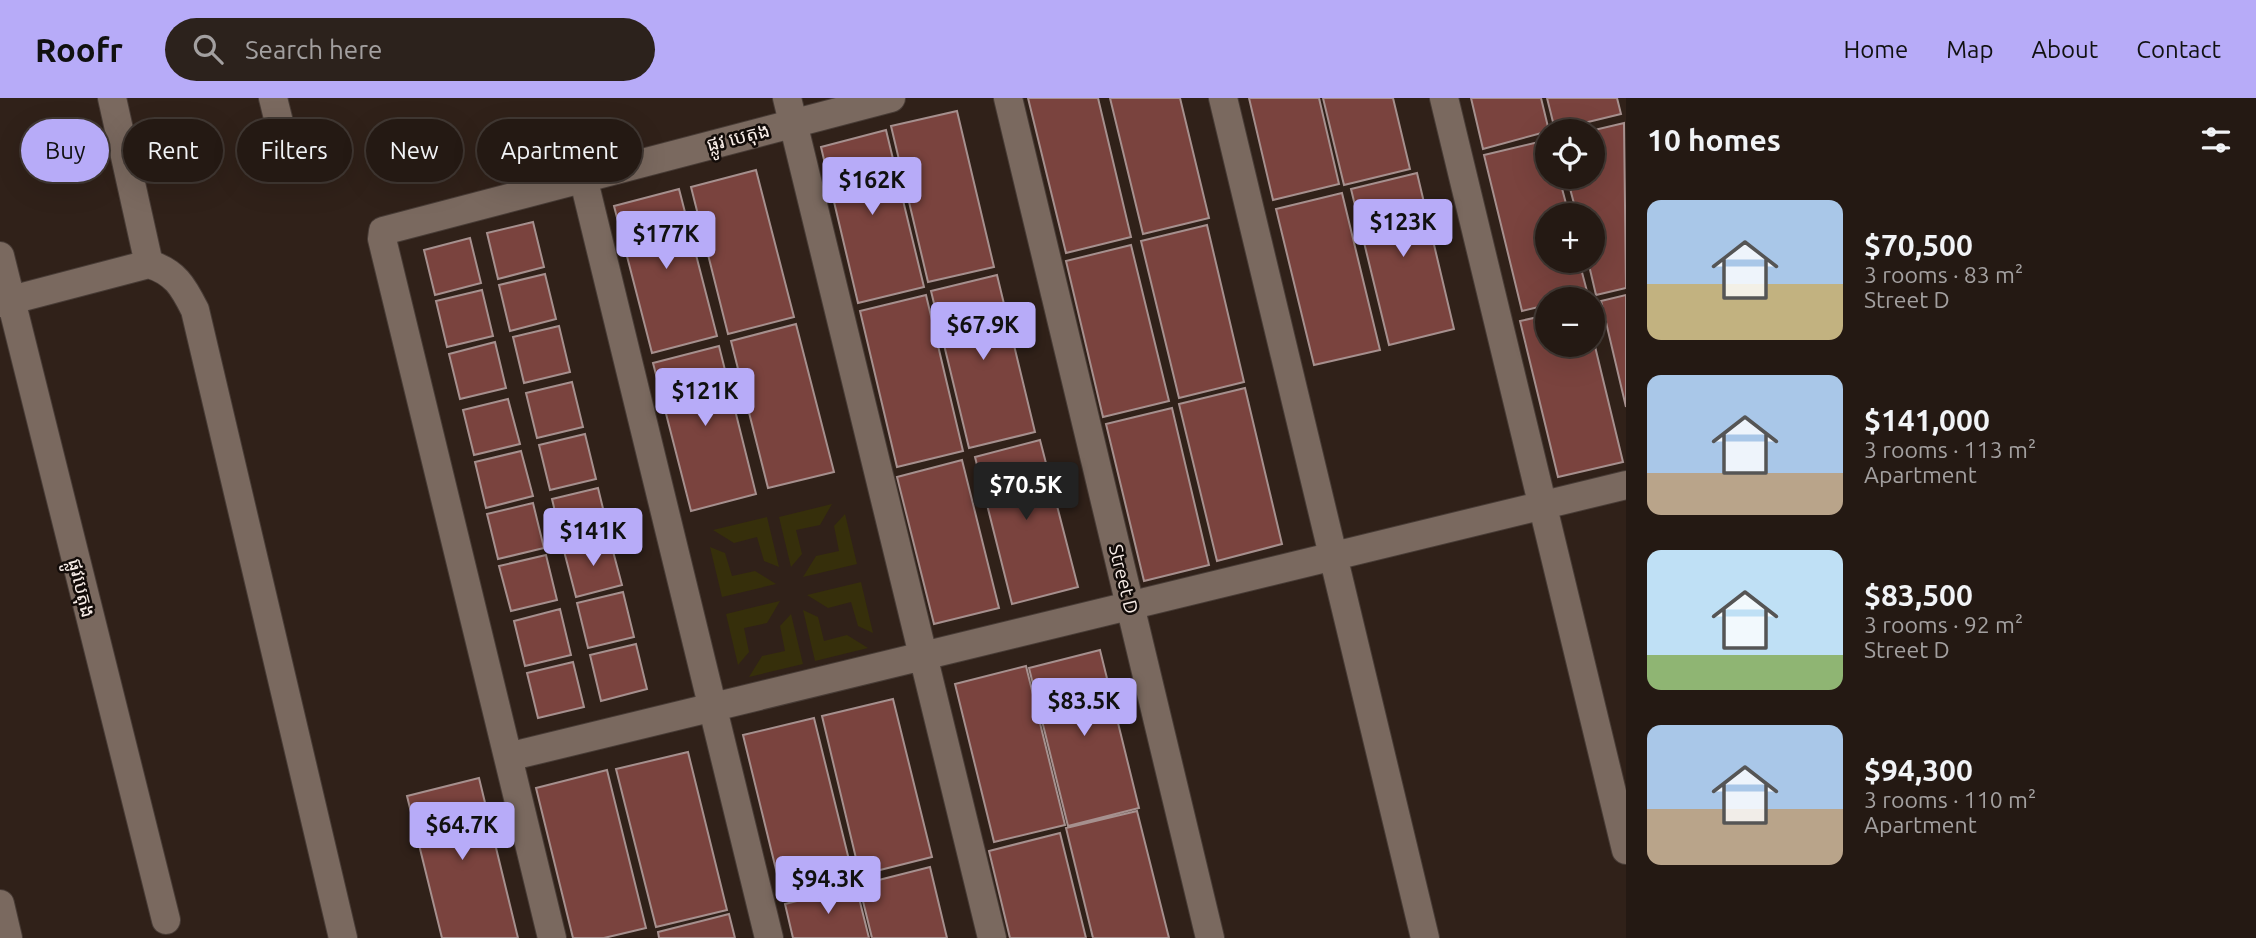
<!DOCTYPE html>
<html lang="en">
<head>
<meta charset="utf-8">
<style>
	body { margin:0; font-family:Ubuntu,"Noto Sans Khmer",sans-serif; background:#2c221c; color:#f1f3f6; height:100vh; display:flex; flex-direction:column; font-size:26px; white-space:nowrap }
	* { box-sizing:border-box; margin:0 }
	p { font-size:23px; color:#a3a0a0 }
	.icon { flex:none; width:38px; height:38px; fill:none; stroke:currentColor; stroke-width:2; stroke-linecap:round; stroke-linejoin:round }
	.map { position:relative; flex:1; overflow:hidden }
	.side { display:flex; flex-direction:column; background:#241913; width:630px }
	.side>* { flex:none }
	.guide { position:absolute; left:21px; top:21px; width:665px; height:63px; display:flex; gap:14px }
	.tools { position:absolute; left:1535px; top:21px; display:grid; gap:14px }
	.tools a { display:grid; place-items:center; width:70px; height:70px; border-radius:50%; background:#241913; box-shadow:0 7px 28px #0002,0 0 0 2px #413833; font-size:35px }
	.price { position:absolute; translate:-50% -60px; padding:0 16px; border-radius:7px; background:#b7abf8; color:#111; font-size:23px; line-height:46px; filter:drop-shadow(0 2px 4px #0008) }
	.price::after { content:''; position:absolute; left:50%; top:42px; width:21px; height:16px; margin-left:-10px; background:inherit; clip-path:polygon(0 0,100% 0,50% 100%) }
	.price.current { background:#222; color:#fff }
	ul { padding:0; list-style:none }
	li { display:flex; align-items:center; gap:21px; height:175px; padding:0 21px }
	li span { display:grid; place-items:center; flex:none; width:196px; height:140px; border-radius:14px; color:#555 }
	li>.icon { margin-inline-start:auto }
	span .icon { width:84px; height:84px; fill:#fffc; stroke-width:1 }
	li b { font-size:30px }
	h2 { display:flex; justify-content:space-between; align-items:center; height:84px; padding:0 21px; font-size:30px }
	.chip { padding:0 24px; border-radius:32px; background:#241913; box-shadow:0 7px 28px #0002,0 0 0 2px #413833; font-size:24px; line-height:63px }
	.chip.current { background:#b7abf8; color:#111 }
	header { display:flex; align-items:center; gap:42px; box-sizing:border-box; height:98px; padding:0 35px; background:#b7abf8; color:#111 }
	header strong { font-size:33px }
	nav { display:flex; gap:38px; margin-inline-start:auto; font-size:24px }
	.search { width:490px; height:63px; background:#2c221c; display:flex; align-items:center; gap:18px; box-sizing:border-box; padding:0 24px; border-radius:38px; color:#a3a0a0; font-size:26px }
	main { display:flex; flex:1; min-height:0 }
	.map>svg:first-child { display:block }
	.green { fill:#362f0b }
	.building { fill:#7a433e; stroke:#a6908e; stroke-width:2 }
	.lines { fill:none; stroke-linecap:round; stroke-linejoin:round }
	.street-casing { stroke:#483c36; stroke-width:30 }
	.street { stroke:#7a695f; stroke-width:28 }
	.labels { text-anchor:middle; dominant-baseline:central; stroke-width:5; stroke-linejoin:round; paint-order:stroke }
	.street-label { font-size:19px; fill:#f8ede8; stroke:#130c09 }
</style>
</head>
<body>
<header>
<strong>Roofr</strong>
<div class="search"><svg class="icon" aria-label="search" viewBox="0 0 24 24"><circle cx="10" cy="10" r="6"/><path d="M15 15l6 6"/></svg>Search here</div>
<nav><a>Home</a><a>Map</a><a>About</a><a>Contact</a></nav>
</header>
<main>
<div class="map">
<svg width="1626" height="840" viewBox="0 0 1626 840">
	<rect width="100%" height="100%" fill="#302119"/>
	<path class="green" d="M832,406l-12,21 -24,5 6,24 -11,13 -12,-50z
		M845,416l12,50 -54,13 13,-21 23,-5 -5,-25z
		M767,419l12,50 -15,-6 -7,-24 -23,6 -21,-13z
		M710,449l15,6 7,23 23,-5 21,13 -54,13z
		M861,484l12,51 -15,-7 -7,-24 -23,6 -21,-13z
		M780,503l-13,22 -23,5 5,24 -11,13 -12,-51z
		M803,512l15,7 6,24 23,-6 21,13 -53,13z
		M791,516l12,50 -54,13 13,-21 23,-5 -5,-25z"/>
	<path class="building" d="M1028,0h70l33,139 -65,16z
		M1110,0h70l29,120 -66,16z
		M1249,0h70l20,86 -66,16z
		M1323,0h70l17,71 -66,16z
		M1471,0h70l8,33 -66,18z
		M1547,0h70l4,16 -66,16z
		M957,13l37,156 -66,15 -37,-156z
		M1624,25l2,165 -30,7 -8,-34h4v-46h-15l-10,-38h25l-2,-46z
		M886,32l38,157 -66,16 -37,-156z
		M1547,42v37h12l10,38h-22v46h32l9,34 -41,4v6l-25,6 -38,-156z
		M756,72l38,147 -66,17 -37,-147z
		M1417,75l37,156 -65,16 -38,-156z
		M679,91l38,147 -65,17 -38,-147z
		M1342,95l38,157 -66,15 -38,-156z
		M533,124l11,45 -46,12 -11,-46z
		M1207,127l37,157 -65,16 -38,-157z
		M470,140l11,45 -46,12 -11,-45z
		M1131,147l38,156 -66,16 -37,-156z
		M545,176l11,45 -46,12 -11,-46z
		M997,177l38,157 -66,16 -38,-157z
		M482,192l11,46 -46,11 -11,-46z
		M926,197l37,156 -66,16 -37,-156z
		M1626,197v112l-25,-106z
		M1547,217v30h45v-11l31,128 -65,15 -38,-156z
		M796,226l38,148 -66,16 -37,-147z
		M559,228l11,46 -46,11 -11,-46z
		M495,244l11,46 -46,11 -11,-45z
		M719,248l37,148 -65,17 -38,-148z
		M572,284l11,45 -46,11 -11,-45z
		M1245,290l37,156 -65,17 -38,-157z
		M508,301l12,45 -46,11 -11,-45z
		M1172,310l37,157 -65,16 -38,-157z
		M585,336l11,45 -46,11 -11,-45z
		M1040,342l38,147 -66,17 -37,-147z
		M521,353l12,45 -47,12 -11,-46z
		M962,362l37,148 -65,16 -37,-147z
		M598,390l11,45 -46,12 -11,-46z
		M533,405l11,45 -46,11 -11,-45z
		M610,442l12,45 -46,12 -12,-46z
		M546,457l11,45 -46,11 -12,-45z
		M623,494l11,45 -46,11 -11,-45z
		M560,511l11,46 -46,11 -11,-45z
		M636,546l11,45 -46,12 -11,-46z
		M1100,552l39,158 -71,18 -39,-158z
		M573,564l11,45 -46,11 -11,-45z
		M1026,568l39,159 -71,17 -39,-158z
		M893,601l39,158 -72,18 -38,-159z
		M814,620l39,158 -71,18 -39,-159z
		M688,654l39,158 -71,17 -40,-158z
		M607,672l39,158 -42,10h-31l-37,-150z
		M479,680l39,160h-76l-35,-142z
		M1137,713l32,127h-76l-27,-110z
		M1060,735l26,105h-76l-21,-87z
		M930,769l17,71h-75l-13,-53z
		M856,788l13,52h-76l-8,-34z
		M729,816l6,24h-76l-1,-6z"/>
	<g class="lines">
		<defs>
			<path id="street" d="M112,0l37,166c26,8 34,22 46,46l148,628
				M273,0l16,65
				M787,0l205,840
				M1008,0l202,840
				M1223,0l202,840
				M1444,0l182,752
				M583,79l186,761
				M0,158l166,664
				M0,205l149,-39
				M508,659l1118,-272
				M0,806l8,34
				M552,840l-170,-699 1,-8 508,-133"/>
		</defs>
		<use href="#street" class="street-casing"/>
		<use href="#street" class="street"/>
	</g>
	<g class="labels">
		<g class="street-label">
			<text transform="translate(738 39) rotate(-14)">ផ្លូវ បេតុង</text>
			<text transform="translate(1124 481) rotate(76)">Street D</text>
			<text transform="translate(82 490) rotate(76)">ផ្លូវបេតុង</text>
		</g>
	</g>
</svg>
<div class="tools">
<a><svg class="icon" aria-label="locate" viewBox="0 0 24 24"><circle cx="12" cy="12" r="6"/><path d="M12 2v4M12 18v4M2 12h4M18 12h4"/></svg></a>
<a>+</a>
<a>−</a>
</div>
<b class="price" style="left:872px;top:119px">$162K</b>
<b class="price" style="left:1403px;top:161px">$123K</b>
<b class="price" style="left:666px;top:173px">$177K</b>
<b class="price" style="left:983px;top:264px">$67.9K</b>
<b class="price" style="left:705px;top:330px">$121K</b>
<b class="price current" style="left:1026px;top:424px">$70.5K</b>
<b class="price" style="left:593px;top:470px">$141K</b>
<b class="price" style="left:1084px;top:640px">$83.5K</b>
<b class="price" style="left:462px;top:764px">$64.7K</b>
<b class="price" style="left:828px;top:818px">$94.3K</b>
<div class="guide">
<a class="chip current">Buy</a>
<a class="chip">Rent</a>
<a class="chip">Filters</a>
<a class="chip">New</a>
<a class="chip">Apartment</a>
</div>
</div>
<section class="side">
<h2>10 homes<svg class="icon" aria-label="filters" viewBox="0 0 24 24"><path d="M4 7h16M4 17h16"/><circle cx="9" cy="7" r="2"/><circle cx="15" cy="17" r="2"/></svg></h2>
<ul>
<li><span style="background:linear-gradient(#a9c7e8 60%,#c2b280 0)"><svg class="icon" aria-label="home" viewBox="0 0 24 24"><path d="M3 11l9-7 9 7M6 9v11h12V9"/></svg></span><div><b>$70,500</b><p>3 rooms · 83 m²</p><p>Street D</p></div></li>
<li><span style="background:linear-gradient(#a9c7e8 70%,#b9a48a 0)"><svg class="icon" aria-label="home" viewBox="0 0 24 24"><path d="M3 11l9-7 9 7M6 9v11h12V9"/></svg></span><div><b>$141,000</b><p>3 rooms · 113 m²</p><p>Apartment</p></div></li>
<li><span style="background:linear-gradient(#bfe0f5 75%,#8fb573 0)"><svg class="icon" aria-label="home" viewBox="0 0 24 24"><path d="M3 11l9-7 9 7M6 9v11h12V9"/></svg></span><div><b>$83,500</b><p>3 rooms · 92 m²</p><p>Street D</p></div></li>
<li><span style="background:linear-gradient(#a9c7e8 60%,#b9a48a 0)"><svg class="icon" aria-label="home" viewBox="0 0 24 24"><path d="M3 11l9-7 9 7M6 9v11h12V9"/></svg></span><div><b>$94,300</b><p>3 rooms · 110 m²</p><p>Apartment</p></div></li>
</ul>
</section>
</main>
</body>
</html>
